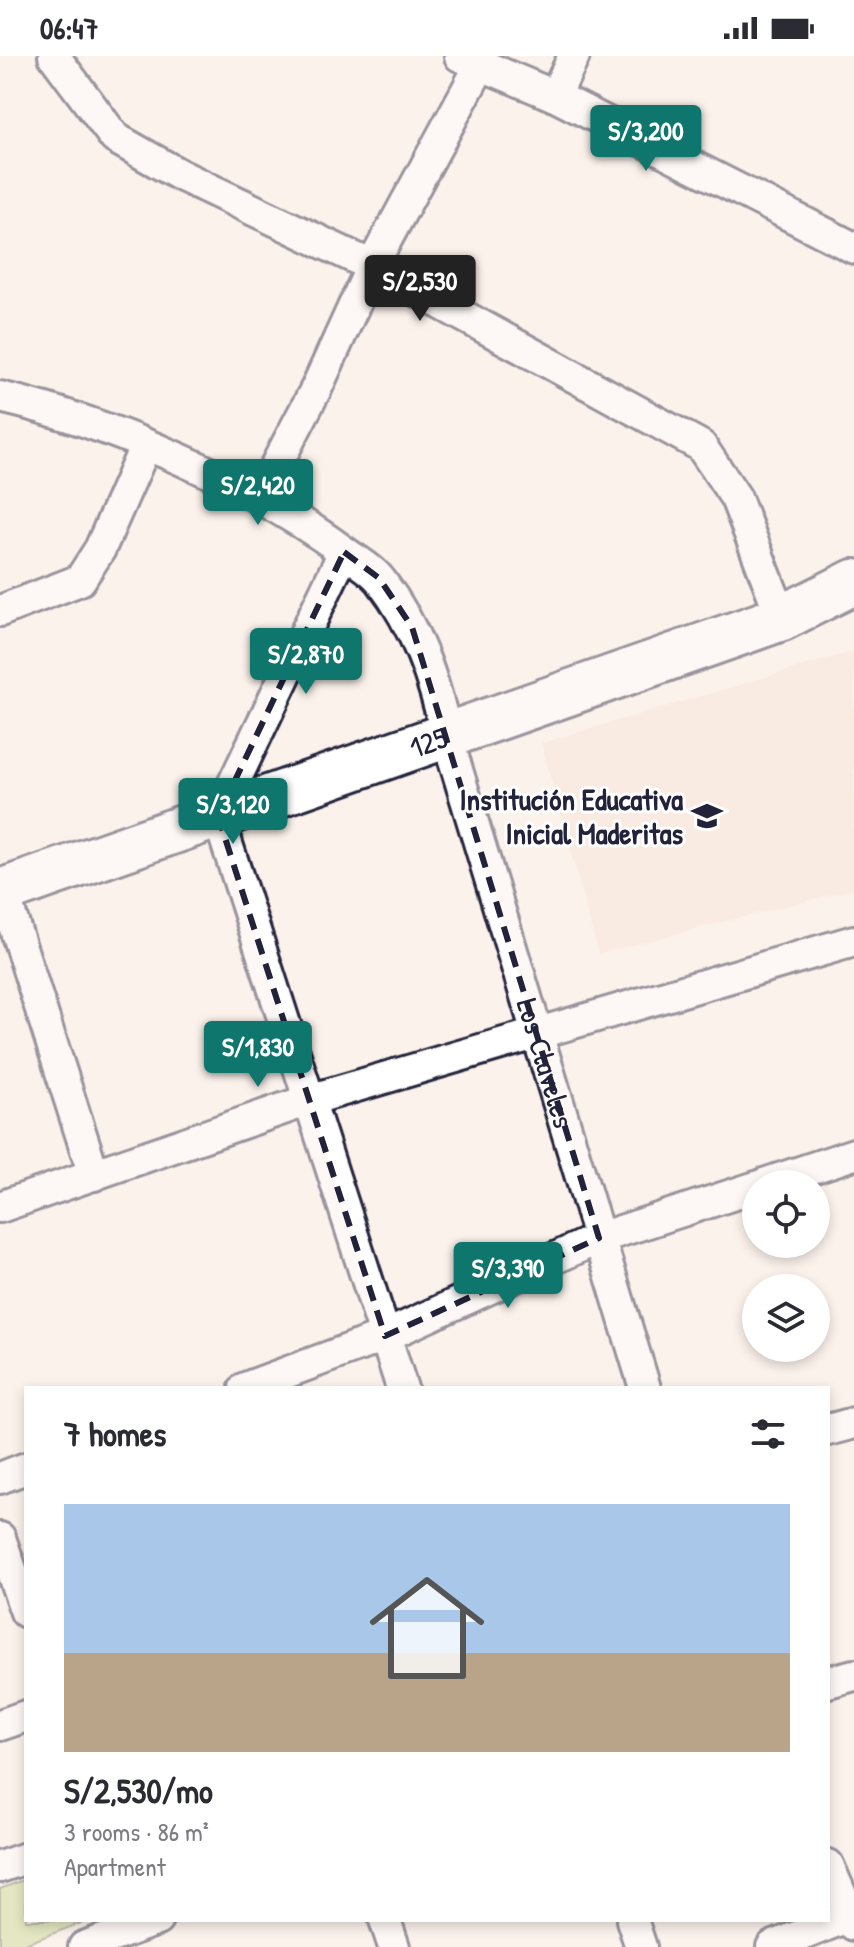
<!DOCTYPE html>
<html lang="en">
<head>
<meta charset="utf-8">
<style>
	body { margin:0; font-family:"Patrick Hand",sans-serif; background:#f2f2f3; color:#2b2b33; height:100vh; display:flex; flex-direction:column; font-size:30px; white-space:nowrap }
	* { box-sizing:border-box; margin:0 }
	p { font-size:26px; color:#7c7c81 }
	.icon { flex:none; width:44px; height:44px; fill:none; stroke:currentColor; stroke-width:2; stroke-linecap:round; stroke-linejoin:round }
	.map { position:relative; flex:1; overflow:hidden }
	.side { position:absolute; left:24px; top:1330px; width:806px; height:536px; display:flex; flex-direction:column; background:#fff; border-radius:0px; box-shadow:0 4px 12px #0003 }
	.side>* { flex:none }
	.buttons { position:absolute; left:742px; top:1114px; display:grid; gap:16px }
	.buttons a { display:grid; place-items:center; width:88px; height:88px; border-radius:50%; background:#fff; box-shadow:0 4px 12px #0003; font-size:40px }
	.price { position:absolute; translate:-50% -68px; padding:0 18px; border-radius:8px; background:#0f766e; color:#fff; font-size:26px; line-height:52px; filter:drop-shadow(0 2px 4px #0008) }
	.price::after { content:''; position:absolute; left:50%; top:48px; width:24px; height:18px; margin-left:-12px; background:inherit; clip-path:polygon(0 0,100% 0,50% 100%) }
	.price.current { background:#222; color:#fff }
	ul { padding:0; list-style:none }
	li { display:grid; align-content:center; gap:16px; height:424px; padding:0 40px }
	li span { display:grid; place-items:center; height:248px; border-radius:0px; color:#555 }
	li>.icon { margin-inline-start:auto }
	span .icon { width:144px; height:144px; fill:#fffc; stroke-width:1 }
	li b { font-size:34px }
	h2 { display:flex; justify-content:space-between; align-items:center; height:96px; padding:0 40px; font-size:34px }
	.status { display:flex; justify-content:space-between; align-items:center; height:56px; padding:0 40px; background:#fff; direction:ltr }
	.status svg { height:22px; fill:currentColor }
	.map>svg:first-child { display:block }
	.built { fill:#f8e3d5 }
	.green { fill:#c7d98d; stroke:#747e64; stroke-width:2 }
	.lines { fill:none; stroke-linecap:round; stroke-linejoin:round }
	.street-casing { stroke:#22223b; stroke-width:36 }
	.secondary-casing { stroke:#22223b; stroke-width:50 }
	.street { stroke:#fff; stroke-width:30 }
	.secondary { stroke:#fff; stroke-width:44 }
	.marked { fill:none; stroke:#22223b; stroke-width:6; stroke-dasharray:16 10; stroke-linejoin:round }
	.labels { text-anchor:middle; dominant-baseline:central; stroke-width:6; stroke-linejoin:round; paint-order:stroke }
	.street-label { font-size:30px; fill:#22223b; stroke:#fff }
	.poi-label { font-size:30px; font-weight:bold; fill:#22223b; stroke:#fff; text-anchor:end }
</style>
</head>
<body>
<div class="status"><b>06:47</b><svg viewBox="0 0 49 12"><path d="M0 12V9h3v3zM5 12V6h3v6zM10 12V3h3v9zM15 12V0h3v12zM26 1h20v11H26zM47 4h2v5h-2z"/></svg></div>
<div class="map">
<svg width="854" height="1891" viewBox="0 0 854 1891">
	<rect width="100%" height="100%" fill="#fcf2ec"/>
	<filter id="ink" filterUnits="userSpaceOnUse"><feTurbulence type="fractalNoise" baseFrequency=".0125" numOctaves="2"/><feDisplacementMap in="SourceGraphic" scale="16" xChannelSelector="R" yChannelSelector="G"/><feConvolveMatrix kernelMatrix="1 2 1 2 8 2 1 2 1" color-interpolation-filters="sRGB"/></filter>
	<g filter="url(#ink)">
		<path class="built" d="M854,595v238l-256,65 -57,-211z"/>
		<path class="green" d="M26,1823v41h63l-72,27h-17v-58z"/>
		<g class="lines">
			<defs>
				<g id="street">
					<path d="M54,0l61,82 65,37 192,91 329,180 35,52 46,120"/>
					<path d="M460,0l95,40 299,152"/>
					<path d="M555,40l19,-40"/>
					<path id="s1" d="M0,341c109,25 254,88 343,154 12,9 29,18 38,30 36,47 53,99 66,156l198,651"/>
					<path d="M260,440l57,-109 55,-121 108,-200"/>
					<path d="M344,496l-126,264 184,572"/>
					<path d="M0,555l80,-31 20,-31 45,-102"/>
					<path d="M3,835l91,284"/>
					<path d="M764,1128l90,-30"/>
					<path d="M0,1151l309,-107 545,-159"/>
					<path d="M245,1332l140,-52 214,-98 157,-51"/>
					<path d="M828,1374l26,-7"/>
					<path d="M0,1422l26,-10"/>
					<path d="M0,1482l26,74"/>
					<path d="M828,1626l26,-7"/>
					<path d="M0,1669l26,-9"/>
					<path d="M828,1809l26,60"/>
					<path d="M0,1811l26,-9"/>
					<path d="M385,1864l9,27"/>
					<path d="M632,1864l9,27"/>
					<path d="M84,1891l73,-27"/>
					<path d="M772,1891l82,-33"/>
				</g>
				<g id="secondary">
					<path id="s2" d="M0,836l782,-274 72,-36"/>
				</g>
			</defs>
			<use href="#street" class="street-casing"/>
			<use href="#secondary" class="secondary-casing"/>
			<use href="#street" class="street"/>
			<use href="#secondary" class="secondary"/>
		</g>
	</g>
	<path d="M0 0H854V1891H0ZM344,496l35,26 33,49 187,611 -214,98 -167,-520z" fill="#fcf2ec" fill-opacity=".55" fill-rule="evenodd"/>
	<path class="marked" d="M344,496l35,26 33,49 187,611 -214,98 -167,-520z"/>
	<defs>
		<symbol id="school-bare" viewBox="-9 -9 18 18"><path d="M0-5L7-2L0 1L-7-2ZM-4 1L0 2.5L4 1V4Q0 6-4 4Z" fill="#22223b" stroke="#fff" stroke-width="2.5" paint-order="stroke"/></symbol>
	</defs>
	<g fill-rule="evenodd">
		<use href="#school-bare" x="685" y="738" width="44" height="44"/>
	</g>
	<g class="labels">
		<g class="street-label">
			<text stroke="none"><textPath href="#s2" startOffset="454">125</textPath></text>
			<text stroke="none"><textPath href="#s1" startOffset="938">Los Claveles</textPath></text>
		</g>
		<g class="poi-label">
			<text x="683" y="743">Institución Educativa<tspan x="683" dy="34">Inicial Maderitas</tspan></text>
		</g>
	</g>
</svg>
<div class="buttons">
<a><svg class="icon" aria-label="locate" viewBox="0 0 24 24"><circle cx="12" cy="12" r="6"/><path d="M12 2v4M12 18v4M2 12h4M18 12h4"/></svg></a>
<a><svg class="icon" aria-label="layers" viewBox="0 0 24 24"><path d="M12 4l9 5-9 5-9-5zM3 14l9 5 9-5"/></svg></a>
</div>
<b class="price" style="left:646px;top:117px">S/3,200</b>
<b class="price current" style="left:420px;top:267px">S/2,530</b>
<b class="price" style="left:258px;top:471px">S/2,420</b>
<b class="price" style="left:306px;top:640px">S/2,870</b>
<b class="price" style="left:233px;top:790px">S/3,120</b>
<b class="price" style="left:258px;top:1033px">S/1,830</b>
<b class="price" style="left:508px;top:1254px">S/3,390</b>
<section class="side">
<h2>7 homes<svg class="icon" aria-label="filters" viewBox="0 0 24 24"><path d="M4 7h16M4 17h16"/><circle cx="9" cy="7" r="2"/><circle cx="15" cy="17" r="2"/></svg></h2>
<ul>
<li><span style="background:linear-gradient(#a9c7e8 60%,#b9a48a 0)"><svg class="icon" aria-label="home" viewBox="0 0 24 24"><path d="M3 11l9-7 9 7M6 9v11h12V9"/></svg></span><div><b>S/2,530/mo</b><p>3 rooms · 86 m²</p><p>Apartment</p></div></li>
</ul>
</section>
</div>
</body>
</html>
